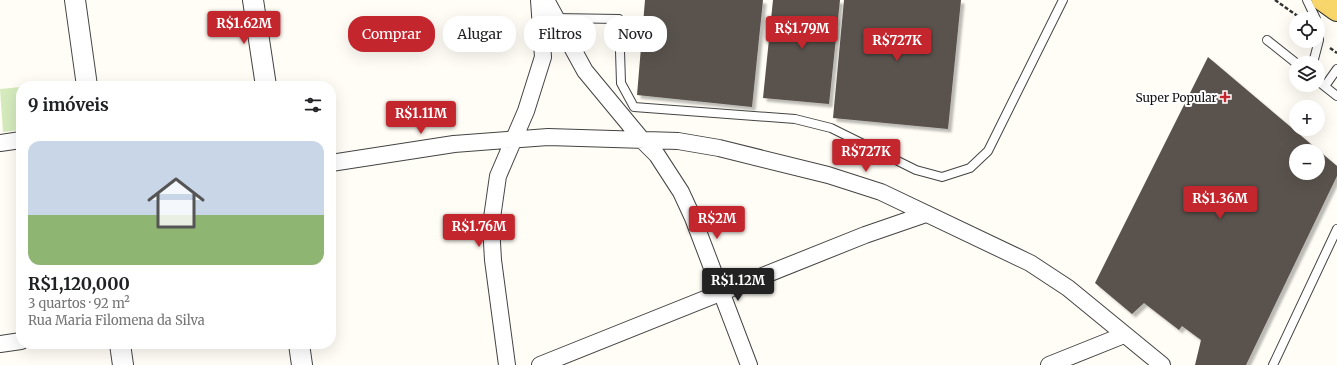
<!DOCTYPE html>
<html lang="pt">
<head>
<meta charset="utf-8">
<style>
	body { margin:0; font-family:Merriweather,serif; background:#f6f6f6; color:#202124; height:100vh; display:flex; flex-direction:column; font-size:15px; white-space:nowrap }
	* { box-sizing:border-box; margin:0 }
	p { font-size:13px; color:#757577 }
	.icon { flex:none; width:22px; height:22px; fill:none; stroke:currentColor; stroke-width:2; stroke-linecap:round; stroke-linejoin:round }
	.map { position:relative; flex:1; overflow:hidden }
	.details { position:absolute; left:16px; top:81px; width:320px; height:268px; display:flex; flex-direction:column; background:#fff; border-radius:16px; box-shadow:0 4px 16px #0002 }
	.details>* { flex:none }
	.guide { position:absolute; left:348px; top:16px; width:380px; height:36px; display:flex; gap:8px }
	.fabs { position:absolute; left:1289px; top:12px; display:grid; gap:8px }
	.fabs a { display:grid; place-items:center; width:36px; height:36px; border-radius:50%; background:#fff; box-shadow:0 4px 16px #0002; font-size:20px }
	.price { position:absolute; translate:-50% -34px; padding:0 9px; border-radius:4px; background:#c4262e; color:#fff; font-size:13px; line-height:26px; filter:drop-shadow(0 1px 2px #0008) }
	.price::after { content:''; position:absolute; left:50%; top:24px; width:12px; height:9px; margin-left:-6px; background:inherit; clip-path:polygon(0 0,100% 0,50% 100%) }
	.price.selected { background:#222; color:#fff }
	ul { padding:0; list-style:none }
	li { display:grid; align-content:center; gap:8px; height:212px; padding:0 12px }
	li+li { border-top:1px solid #e0e0e0 }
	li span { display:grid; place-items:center; height:124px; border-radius:12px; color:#555 }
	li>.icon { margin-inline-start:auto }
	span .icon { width:72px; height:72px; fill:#fffc; stroke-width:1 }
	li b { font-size:17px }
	h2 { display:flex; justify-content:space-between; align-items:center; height:48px; padding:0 12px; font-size:17px }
	.pill { padding:0 14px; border-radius:16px; background:#fff; box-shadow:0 4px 16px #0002; font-size:14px; line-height:36px }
	.pill.selected { background:#c4262e; color:#fff }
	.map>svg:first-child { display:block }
	.green { fill:#d5ebbd }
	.building { fill:#5a524d; fill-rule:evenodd; filter:url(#shadow) }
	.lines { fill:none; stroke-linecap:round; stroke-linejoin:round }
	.service-casing { stroke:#444; stroke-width:10 }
	.minor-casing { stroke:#444; stroke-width:18 }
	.tertiary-casing { stroke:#444; stroke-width:22 }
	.primary-casing { stroke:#222; stroke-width:24 }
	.path { stroke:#333; stroke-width:2.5; stroke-dasharray:4 2; stroke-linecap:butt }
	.service { stroke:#fff; stroke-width:8 }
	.minor { stroke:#fff; stroke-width:16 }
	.tertiary { stroke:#fff; stroke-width:20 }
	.primary { stroke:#f9d66b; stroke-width:22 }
	.poi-dot { fill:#c4262e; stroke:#fff; stroke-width:1.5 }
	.labels { text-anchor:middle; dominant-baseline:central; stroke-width:4; stroke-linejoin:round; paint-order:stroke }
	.poi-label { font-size:12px; fill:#111; stroke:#fff; text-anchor:end }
</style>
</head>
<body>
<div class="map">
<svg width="1337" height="365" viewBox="0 0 1337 365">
	<defs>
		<filter id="shadow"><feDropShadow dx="3.5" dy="3.5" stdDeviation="1" flood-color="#0004"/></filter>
	</defs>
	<rect width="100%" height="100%" fill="#fffdf5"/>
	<path class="green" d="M21,87v43l-18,2 -3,-43z"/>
	<path class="building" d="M645,0h118l-11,107 -115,-12z
		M773,0h67l-11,104 -66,-6z
		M844,0h117l-13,129 -115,-11z
		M1208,57l129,109v10l-91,189h-51l6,-25 -19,-14 -3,4 -35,-27 -12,11 -37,-31zM1296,151h22v22h-22z"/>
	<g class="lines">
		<defs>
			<path id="service" d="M1307,0l9,19
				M555,18l64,1 2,64 13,24 161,12 36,9 85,42 26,7 28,-9 18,-17 75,-151
				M1267,40l29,23
				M1313,63l6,-23 -1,-7
				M1318,81l19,15
				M1325,86l12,-17
				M1273,365l64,-136"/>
			<path id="minor" d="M546,0l39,71 58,70 14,14 24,37 12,26 56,147
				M0,143l21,-3
				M331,163l123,-19 94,-7 130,4 41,7 109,27 53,17 149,71 38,25 94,77
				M0,344l21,-3
				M507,365l-14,-105 -2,-35 7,-49 28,-65 17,-54 -4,-57
				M540,365l325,-130 61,-21
				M1049,365l75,-30"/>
			<path id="tertiary" d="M75,0l12,86
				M253,0l13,86
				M120,344l3,21
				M299,344l3,21"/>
			<path id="primary" d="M1323,0l14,10"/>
		</defs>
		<use href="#service" class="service-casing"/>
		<use href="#minor" class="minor-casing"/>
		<use href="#tertiary" class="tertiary-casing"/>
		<use href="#primary" class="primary-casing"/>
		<path class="path" d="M1275,0l24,17
			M1330,48l7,5"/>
		<use href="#service" class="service"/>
		<use href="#minor" class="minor"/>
		<use href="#tertiary" class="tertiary"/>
		<use href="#primary" class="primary"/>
	</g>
	<path class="poi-dot" d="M1223 91h4v4h4v4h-4v4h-4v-4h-4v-4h4z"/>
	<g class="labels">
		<g class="poi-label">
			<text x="1217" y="97">Super Popular</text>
		</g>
	</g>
</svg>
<div class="fabs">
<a><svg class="icon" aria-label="locate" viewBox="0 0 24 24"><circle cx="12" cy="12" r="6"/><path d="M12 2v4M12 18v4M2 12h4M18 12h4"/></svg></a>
<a><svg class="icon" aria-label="layers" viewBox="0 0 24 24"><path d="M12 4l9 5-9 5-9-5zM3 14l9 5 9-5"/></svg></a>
<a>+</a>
<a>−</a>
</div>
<b class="price" style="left:244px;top:45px">R$1.62M</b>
<b class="price" style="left:802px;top:50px">R$1.79M</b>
<b class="price" style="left:897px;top:62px">R$727K</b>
<b class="price" style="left:421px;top:135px">R$1.11M</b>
<b class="price" style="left:866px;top:173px">R$727K</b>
<b class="price" style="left:1220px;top:220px">R$1.36M</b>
<b class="price" style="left:717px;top:240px">R$2M</b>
<b class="price" style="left:479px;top:248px">R$1.76M</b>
<b class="price selected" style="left:738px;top:302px">R$1.12M</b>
<div class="guide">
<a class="pill selected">Comprar</a>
<a class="pill">Alugar</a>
<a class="pill">Filtros</a>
<a class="pill">Novo</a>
</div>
<section class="details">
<h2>9 imóveis<svg class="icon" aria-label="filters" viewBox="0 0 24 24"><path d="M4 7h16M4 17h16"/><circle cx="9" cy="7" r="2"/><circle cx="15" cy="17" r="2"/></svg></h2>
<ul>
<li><span style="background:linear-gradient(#c9d6e8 60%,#8fb573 0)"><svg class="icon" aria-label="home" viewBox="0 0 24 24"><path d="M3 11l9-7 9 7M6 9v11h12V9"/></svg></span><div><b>R$1,120,000</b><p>3 quartos · 92 m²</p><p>Rua Maria Filomena da Silva</p></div></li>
</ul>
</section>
</div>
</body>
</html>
